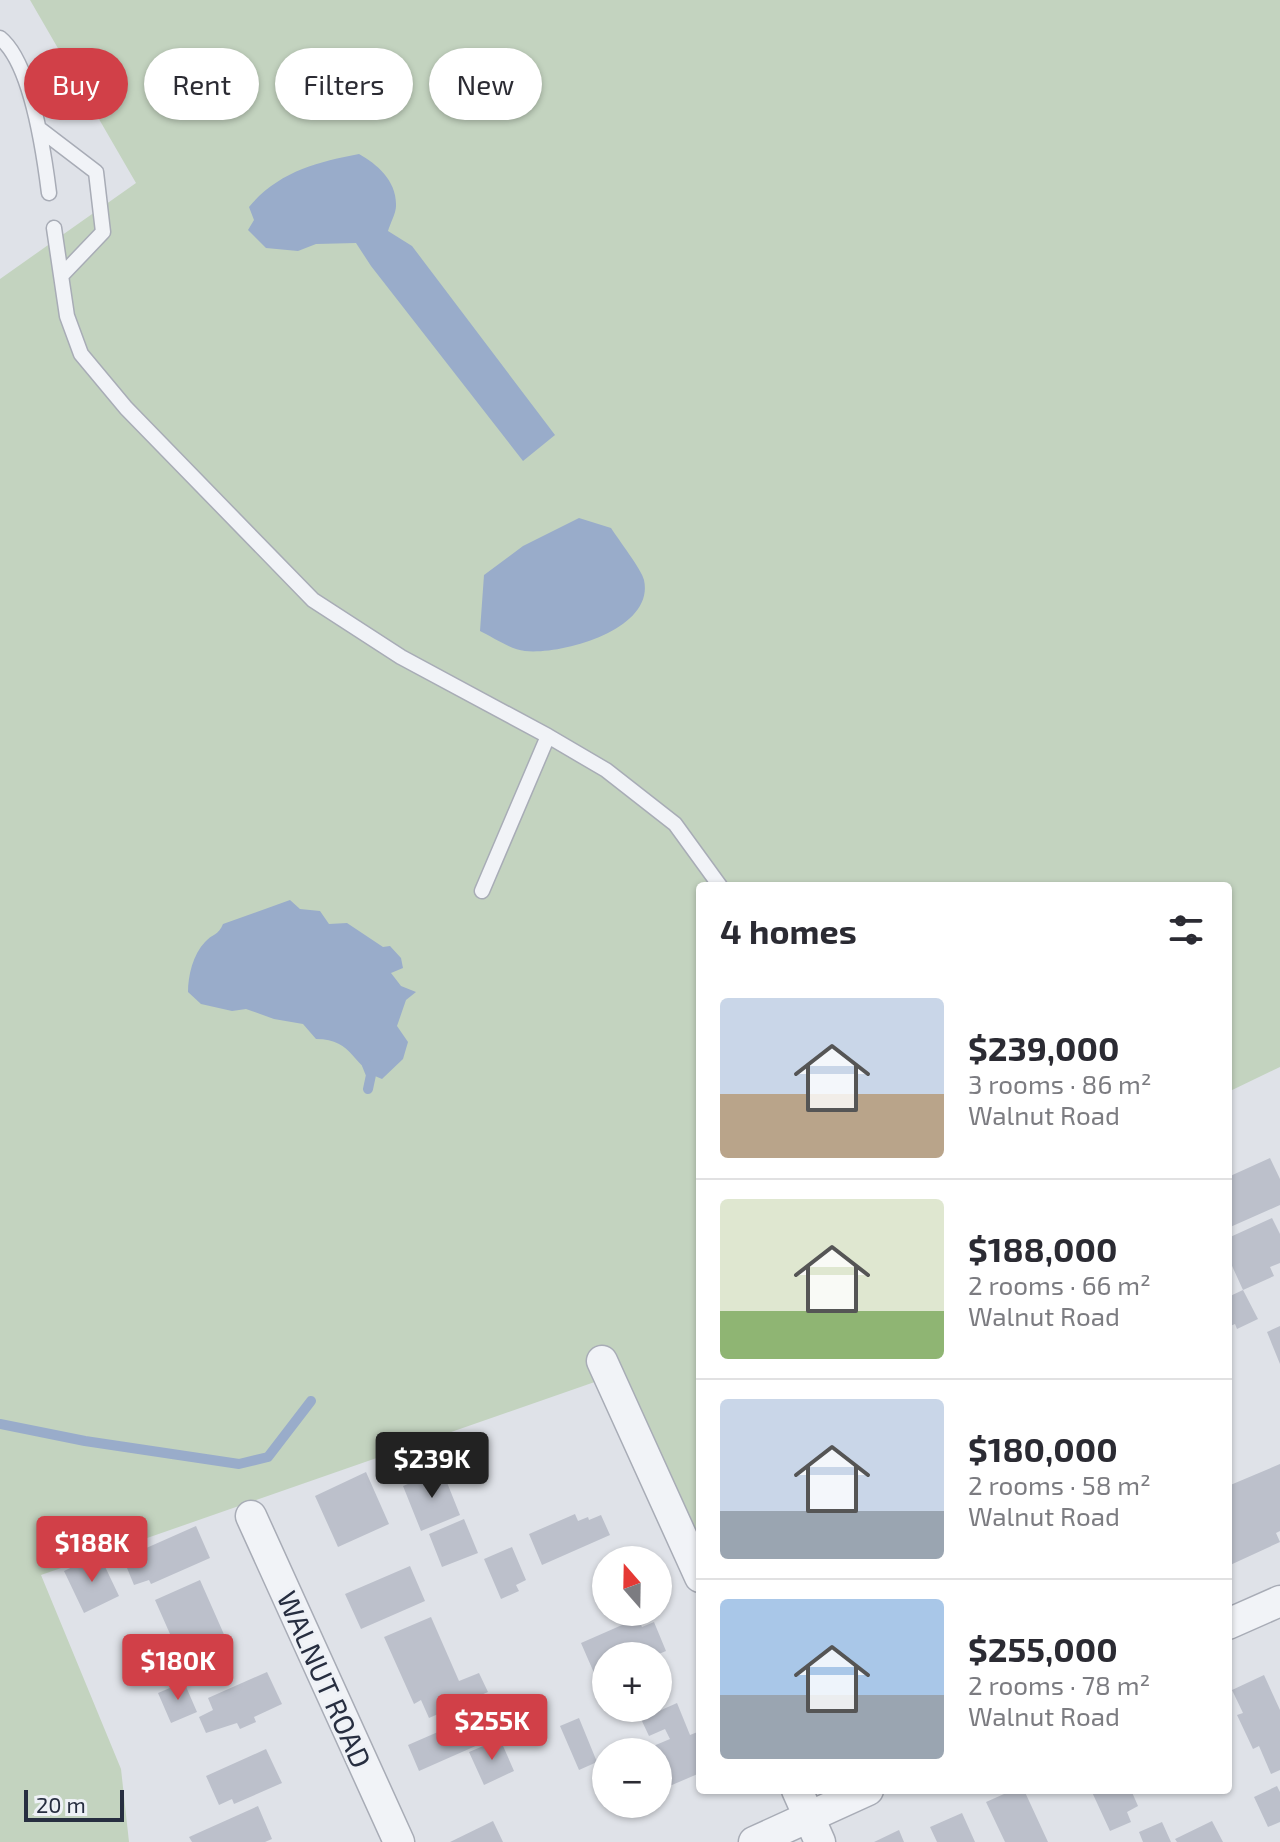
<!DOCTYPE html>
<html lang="en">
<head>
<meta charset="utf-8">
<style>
	body { margin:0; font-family:"Exo 2",sans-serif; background:#f2f2f3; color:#2b2b33; height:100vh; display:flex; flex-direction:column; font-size:30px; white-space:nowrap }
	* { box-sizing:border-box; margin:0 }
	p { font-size:26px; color:#7c7c81 }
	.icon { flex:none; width:44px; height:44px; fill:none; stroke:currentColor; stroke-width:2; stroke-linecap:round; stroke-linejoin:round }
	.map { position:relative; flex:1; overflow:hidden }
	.drawer { position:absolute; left:696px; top:882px; width:536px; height:912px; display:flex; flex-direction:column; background:#fff; border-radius:8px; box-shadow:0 2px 6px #0004 }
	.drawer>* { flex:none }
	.hud { position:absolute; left:24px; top:48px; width:552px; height:72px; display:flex; gap:16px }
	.needle { width:52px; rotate:340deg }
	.buttons { position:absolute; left:592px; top:1546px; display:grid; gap:16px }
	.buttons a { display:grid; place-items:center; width:80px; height:80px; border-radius:50%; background:#fff; box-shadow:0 2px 6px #0004; font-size:40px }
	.scale { position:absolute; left:24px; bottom:20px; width:100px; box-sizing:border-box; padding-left:8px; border:4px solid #272e40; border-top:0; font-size:22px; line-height:28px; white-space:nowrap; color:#272e40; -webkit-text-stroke:6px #eef1f6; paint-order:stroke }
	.price { position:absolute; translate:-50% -68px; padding:0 18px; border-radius:8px; background:#d14048; color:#fff; font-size:26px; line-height:52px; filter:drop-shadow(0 2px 4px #0008) }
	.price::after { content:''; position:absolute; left:50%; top:48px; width:24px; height:18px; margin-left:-12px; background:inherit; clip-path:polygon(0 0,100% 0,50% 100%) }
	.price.on { background:#222; color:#fff }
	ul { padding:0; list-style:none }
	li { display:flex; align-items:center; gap:24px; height:200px; padding:0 24px }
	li+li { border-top:2px solid #e1e1e2 }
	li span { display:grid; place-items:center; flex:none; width:224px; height:160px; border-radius:8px; color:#555 }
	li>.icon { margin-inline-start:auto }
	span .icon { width:96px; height:96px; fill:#fffc; stroke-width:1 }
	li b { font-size:34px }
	h2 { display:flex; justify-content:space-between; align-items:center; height:96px; padding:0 24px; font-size:34px }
	.tag { padding:0 28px; border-radius:36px; background:#fff; box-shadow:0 2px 6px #0004; font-size:28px; line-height:72px }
	.tag.on { background:#d14048; color:#fff }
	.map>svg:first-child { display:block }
	.green { fill:#c3d3bf }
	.water { fill:#99acca }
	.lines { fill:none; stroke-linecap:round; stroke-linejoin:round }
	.stream { stroke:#99acca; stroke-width:10 }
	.building { fill:#bcc0cb }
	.service-casing { stroke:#a8acb6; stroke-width:17 }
	.minor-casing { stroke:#a8acb6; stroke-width:33 }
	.service { stroke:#f1f3f7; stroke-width:14 }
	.minor { stroke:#f1f3f7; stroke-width:30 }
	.labels { text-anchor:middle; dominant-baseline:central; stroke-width:6; stroke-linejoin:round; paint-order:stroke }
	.street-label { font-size:28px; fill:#272e40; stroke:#eef1f6 }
</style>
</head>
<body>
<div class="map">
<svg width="1280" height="1842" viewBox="0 0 1280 1842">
	<rect width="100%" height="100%" fill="#dfe2e8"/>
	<path class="green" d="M30,0h1250v1067l-52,25v-206h-528v693l-91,-202 -568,198 80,194 8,73h-129v-1563l136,-96z"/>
	<path class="water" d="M359,154c18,10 38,27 37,52 0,7 -6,18 -8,25l24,15 143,189 -32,26 -152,-195 -15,-23 -40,1 -18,7 -32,-3 -18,-18 6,-10 -5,-13c29,-35 68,-45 110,-53z
		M579,518l32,10c7,11 31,42 33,52 11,50 -83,75 -119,71 -14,-1 -32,-14 -45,-20l4,-56 39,-29z
		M290,900l10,9 20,2 9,13 18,-1 36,24 7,-1 11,12 2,10 -12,5 10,13 15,6 -10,8 -9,26 11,16 -5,17 -21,20c-30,-11 -27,-40 -66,-40l-13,-15 -29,-5 -28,-10 -14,2 -31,-7 -13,-12c0,-16 5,-38 17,-50 7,-8 14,-7 18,-18z"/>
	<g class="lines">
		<path class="stream" d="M367,1065l4,10 -3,14
			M0,1424l85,17 154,23 29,-7 43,-56"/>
	</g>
	<path class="building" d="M1270,1158l10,21v26l-52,23v-51z
		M1272,1218l8,16v29l-10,4 4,9 -31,14 15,29 -21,10 -2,-5 -7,3v-30l15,-7 -15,-33v-19z
		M1280,1326v38l-13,-32z
		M1280,1464v67l-4,2 4,9 -52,24v-80z
		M442,1470l18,45 -39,16 -18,-45z
		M366,1472l23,52 -51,23 -23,-51z
		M575,1514l3,7 10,-4 1,3 12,-5 9,20 -68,30 -13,-31z
		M464,1519l14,34 -36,14 -13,-33z
		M196,1526l14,32 -59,26 -2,-4 -15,5 -7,-17 12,-6 -4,-9z
		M512,1547l14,33 -10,5 3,6 -18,8 -17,-40z
		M99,1554l20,42 -35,17 -20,-42z
		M410,1566l15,35 -64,28 -16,-35z
		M200,1580l30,68 -45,20 -30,-68z
		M431,1617l28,64 20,-8 9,19 -59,26 -8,-18 -7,4 -30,-67z
		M638,1618l4,9 12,-5 12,29 -12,5h-48v31l-5,2 -20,-46z
		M267,1672l15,32 -28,13 2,5 -16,7 -3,-6 -31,10 -7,-16 14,-7 -5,-12z
		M1264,1675l16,35v60l-9,4 -12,-28 -6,3 -16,-34 6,-2 -11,-23z
		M184,1682l13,30 -26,11 -13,-30z
		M677,1703l13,32 10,-4v42l-42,18v-39h-19l31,-13 -5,-10 -16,7 -8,-17z
		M493,1708l12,25 -86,38 -11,-26z
		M579,1718l18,44 -18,8 -19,-44z
		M500,1739l14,32 -30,14 -15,-33z
		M266,1749l16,34 -48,21 -2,-5 -13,6 -13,-29z
		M1277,1786l3,6v30l-12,5 -14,-30z
		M1013,1790h11l24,52h-43l-19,-40z
		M1091,1790h40l7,16 -11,6 4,10 -21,9z
		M258,1806l14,33 -7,3h-73l-3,-5z
		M962,1813l13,29h-38l-7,-15z
		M493,1821l10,21h-53z
		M1212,1821l11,21h-46l-2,-3z
		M1162,1822l9,20h-28l-4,-10z
		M899,1830l5,12h-30z"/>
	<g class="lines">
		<defs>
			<path id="service" d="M0,38c31,25 44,115 49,155
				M41,130l55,42 7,60 -42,44
				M54,228l13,88 14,38 45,54 187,192 88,57 147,79 58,34 69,54 45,62
				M482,891l66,-155"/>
			<path id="minor" d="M602,1361l98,216
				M251,1516l148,326
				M1228,1624l52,-23
				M797,1790l23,52
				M754,1842l114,-52"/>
		</defs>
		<use href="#service" class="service-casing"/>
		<use href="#minor" class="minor-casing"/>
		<use href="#service" class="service"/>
		<use href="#minor" class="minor"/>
	</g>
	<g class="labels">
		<g class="street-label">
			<text transform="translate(325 1679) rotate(66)">WALNUT ROAD</text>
		</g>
	</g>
</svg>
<div class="buttons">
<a><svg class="needle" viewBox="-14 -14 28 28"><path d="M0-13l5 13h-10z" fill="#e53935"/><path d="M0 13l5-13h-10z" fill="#7c7c81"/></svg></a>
<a>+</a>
<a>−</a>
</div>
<div class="scale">20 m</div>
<b class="price on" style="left:432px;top:1500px">$239K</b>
<b class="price" style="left:92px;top:1584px">$188K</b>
<b class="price" style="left:178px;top:1702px">$180K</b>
<b class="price" style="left:492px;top:1762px">$255K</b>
<div class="hud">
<a class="tag on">Buy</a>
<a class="tag">Rent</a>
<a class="tag">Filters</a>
<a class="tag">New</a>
</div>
<section class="drawer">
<h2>4 homes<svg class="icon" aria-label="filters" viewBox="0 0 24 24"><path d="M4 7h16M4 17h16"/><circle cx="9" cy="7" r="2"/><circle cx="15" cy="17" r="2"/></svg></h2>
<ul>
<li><span style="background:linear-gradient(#c9d6e8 60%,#b9a48a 0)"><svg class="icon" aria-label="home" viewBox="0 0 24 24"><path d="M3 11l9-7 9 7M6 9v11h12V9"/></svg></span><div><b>$239,000</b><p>3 rooms · 86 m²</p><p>Walnut Road</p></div></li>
<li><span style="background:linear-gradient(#dfe7d0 70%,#8fb573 0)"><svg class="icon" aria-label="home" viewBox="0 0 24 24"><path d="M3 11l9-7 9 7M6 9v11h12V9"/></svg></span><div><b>$188,000</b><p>2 rooms · 66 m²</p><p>Walnut Road</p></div></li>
<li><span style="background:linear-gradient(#c9d6e8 70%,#9aa5b1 0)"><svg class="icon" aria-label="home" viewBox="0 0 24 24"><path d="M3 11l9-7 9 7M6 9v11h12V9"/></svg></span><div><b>$180,000</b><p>2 rooms · 58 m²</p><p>Walnut Road</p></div></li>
<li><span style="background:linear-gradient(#a9c7e8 60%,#9aa5b1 0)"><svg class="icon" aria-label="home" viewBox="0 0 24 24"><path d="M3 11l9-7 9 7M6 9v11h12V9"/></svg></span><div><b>$255,000</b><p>2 rooms · 78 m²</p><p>Walnut Road</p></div></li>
</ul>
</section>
</div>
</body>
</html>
